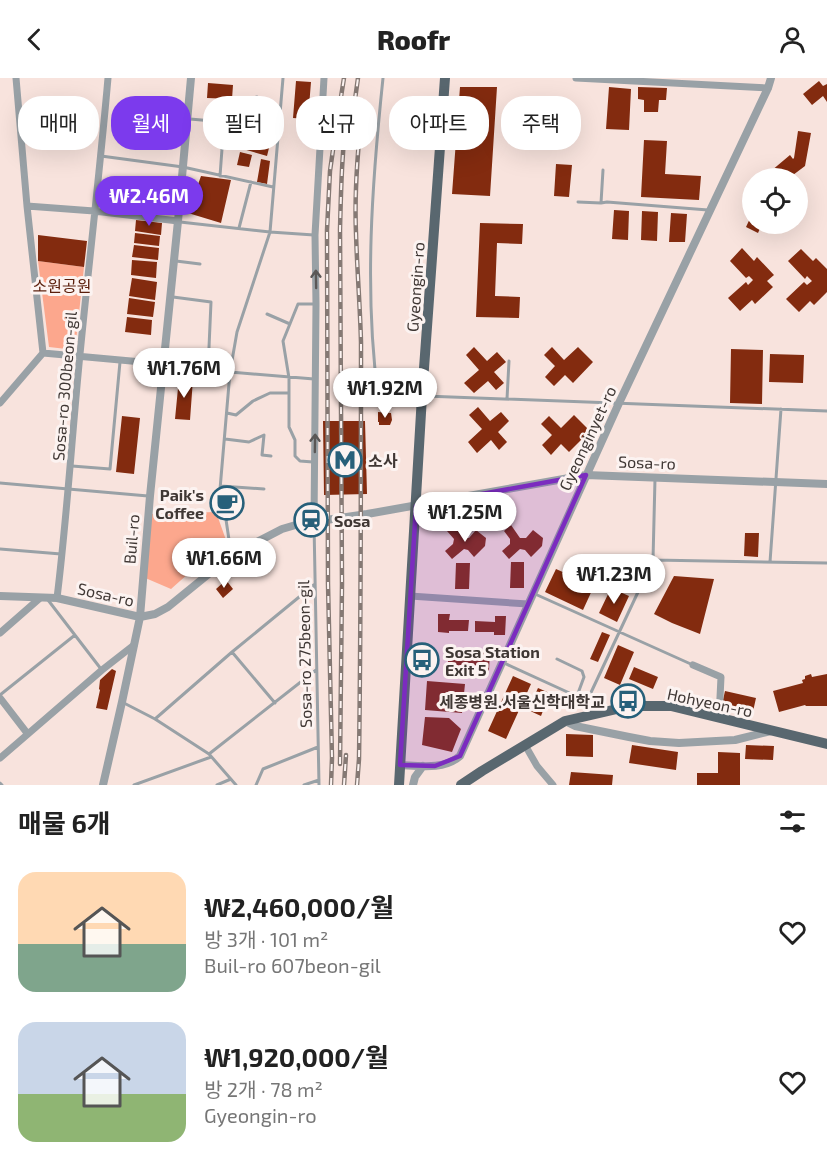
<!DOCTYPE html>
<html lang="ko">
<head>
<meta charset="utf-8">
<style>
	body { margin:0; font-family:"Exo 2","Noto Sans KR",sans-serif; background:#f6f6f6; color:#222; height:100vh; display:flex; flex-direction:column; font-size:22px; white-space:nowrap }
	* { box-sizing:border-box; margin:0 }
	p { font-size:20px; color:#767676 }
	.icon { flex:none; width:33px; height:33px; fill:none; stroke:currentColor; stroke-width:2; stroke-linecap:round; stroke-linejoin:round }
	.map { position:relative; height:707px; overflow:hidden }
	.drawer { display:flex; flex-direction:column; background:#fff; flex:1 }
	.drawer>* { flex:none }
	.banner { position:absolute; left:18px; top:18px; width:792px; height:54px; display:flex; gap:12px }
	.tools { position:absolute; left:742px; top:90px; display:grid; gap:12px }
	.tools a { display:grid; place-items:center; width:66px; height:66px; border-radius:50%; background:#fff; box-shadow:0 6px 24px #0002; font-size:30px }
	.price { position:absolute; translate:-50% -51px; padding:0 14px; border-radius:21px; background:#fff; color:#222; font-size:20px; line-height:39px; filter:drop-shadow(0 2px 3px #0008) }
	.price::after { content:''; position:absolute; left:50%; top:36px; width:18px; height:14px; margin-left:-9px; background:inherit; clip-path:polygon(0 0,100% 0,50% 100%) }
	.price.current { background:#7c3aed; color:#fff }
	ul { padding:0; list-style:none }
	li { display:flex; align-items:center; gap:18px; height:150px; padding:0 18px }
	li span { display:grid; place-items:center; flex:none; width:168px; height:120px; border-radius:18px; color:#555 }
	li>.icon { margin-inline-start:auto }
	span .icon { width:72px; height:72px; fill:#fffc; stroke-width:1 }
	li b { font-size:26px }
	h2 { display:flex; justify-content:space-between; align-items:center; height:72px; padding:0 18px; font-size:26px }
	.pill { padding:0 21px; border-radius:24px; background:#fff; box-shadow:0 6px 24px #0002; font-size:21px; line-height:54px }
	.pill.current { background:#7c3aed; color:#fff }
	header { display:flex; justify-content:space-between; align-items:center; height:78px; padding:0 18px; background:#fff; font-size:27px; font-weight:800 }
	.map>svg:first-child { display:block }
	.green { fill:#fca78d }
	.building { fill:#832b0f }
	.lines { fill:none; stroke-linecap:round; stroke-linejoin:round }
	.service { stroke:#99a1a6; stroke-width:3 }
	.minor { stroke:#99a1a6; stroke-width:7 }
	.tertiary { stroke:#99a1a6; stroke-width:8 }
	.primary { stroke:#59676f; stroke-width:10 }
	.rail-casing { stroke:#857974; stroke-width:4.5 }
	.rail { stroke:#fcf3f1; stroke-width:2; stroke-dasharray:7; stroke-linecap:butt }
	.oneway { stroke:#5a5756 }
	.marked { fill:#7b2cbf; fill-opacity:0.2; stroke:#7b2cbf; stroke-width:4.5; stroke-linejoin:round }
	.labels { text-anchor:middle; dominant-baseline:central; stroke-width:6; stroke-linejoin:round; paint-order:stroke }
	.park-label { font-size:16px; fill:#5b1e0b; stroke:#fcf3f1 }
	.street-label { font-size:16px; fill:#3f3734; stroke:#fcf3f1 }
	.poi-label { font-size:16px; font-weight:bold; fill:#3f3734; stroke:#fcf3f1; text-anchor:start }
</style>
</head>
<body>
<header><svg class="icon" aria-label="back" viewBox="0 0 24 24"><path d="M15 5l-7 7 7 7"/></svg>Roofr<svg class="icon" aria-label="person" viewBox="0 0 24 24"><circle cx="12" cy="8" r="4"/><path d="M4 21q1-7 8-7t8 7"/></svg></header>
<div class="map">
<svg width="827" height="707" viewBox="0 0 827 707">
	<rect width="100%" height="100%" fill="#f8e3dd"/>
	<path class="green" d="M38,183l46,6 -9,83 -26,-3z
		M216,434l10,28 -55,49 -28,-12 5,-63z"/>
	<path class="building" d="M296,3l15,1 -3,37 -15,-1z
		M819,3l4,5 4,-2v18l-4,-6 -11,9 -9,-11z
		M208,5l25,2 -1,14 -25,-1z
		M460,9h37l-7,109 -38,-2z
		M609,9l22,2 -2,41 -23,-1z
		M638,9l29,1 -1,12h-7l-1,12h-14v-12l-6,-1z
		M260,30l14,2 -2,15 -23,-3 1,-11 10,1z
		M249,45l24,2 -2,14 -23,-4z
		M798,53l13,2 -6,33 -12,9 -3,-3 -8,6h-5l-6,-7 19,-16 3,4 1,-1z
		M246,59l24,7 -3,12 -24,-7z
		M644,62l23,1 -2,33 36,2 -2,24 -58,-3z
		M240,74l12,3 -3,12 -12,-2z
		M261,81l9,2 -3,23 -10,-2z
		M556,86l16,1 -3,32 -15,-1z
		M201,98l30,4 -10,43 -33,-10z
		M614,132l15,1 -1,29 -16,-1z
		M642,133l16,1 -1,29 -16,-1z
		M753,134v12h9l-4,9 -12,-6z
		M671,135l16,1 -2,28h-16z
		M136,142l26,3 -1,12 -26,-4z
		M480,145l43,1 -1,20 -25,-1 -2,53 25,1 -1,21 -43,-1z
		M135,155l25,3 -1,10 -25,-3z
		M38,157l49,6 -3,26 -46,-6z
		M134,167l25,3 -1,12 -26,-3z
		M742,170l12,13 3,-4 17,18 -7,6 6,6 -18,17 -3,-4 -12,11 -12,-13 18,-16 2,3 5,-5 -4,-4 -3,2 -16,-17z
		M801,171l12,12 3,-3 11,11v23l-13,13 -4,-4 -11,11 -13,-13 18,-17 3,3 5,-4 -5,-5 -2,3 -17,-18z
		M132,182l25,2 -1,16 -25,-3z
		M132,200l25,4 -2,18 -26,-4z
		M129,220l26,4 -2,15 -26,-3z
		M127,239l25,3 -1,15 -26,-3z
		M474,269l13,14 10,-9 9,10 -12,10 10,11 -8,7 -8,-9 -14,12 -10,-10 15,-13 -13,-15z
		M552,269l12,13 14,-13 15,15 -20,21 -8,-8 -11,11 -9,-9 10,-11 -11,-11z
		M731,271l32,1 -1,54 -32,-1z
		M770,276l34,1 -1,28 -34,-1z
		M179,300l14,1 -3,41 -15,-1z
		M478,329l12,14 11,-9 8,9 -11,11 9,10 -8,8 -8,-10 -14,13 -9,-11 14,-13 -13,-14z
		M378,334l13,1 1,7 -2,5h-11v-3h-1z
		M574,337l16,16 -21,21 -8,-8 -10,11 -9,-10 10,-10 -11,-11 8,-8 12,12z
		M122,338l18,2 -6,56 -18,-2z
		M323,343h42l2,73 -43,1z
		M454,447l9,13h6l7,-8 10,8 -1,8 -11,11 -6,-7 -4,-1 -12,10 -7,-8 8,-7 1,-5 -7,-8z
		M511,447l9,13h6l7,-8 10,8 -1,8 -11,11 -6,-7 -5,-1 -11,10 -7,-8 8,-7v-5l-6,-8z
		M745,455h14l-1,24 -14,-1z
		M511,484h13v26h-14z
		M456,485h14l-1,26h-14z
		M615,490l21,10 -6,13 -21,-10z
		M556,491l38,17 -11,24 -38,-18z
		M674,498l40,3 -14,55 -28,-11 -18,-9z
		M226,502l7,9 -10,9 -7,-9z
		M611,510l18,8 -12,26 -18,-9z
		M438,536h12l-1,6h20l-1,11h-19v2l-11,-1z
		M495,538h11l-1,19h-11v-3h-19v-11l20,1z
		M602,554l8,3 -12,27 -8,-3z
		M618,567l16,7 -14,33 -16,-7z
		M469,572l21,1 -1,20 -41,-3v-10l20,1z
		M634,589l24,10 -5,12 -24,-10z
		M112,591l4,2 -9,39 -11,-2 4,-18 -1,-1 1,-9z
		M811,596l1,3 15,-3v32h-21l-1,-1 -26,7 -6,-21 30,-8 -1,-3 3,-1v-3z
		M513,598l18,8 -25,55 -18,-8z
		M427,603l38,3 -3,29 -37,-3z
		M538,610l23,10 -4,10 -11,-5 -5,13 -13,-6z
		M725,613l31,7 -4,18 -31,-7z
		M425,639l24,1 12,11 -9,23 -30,-7z
		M566,656l27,1v22l-27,-1z
		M632,667l46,7 -2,18 -47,-7z
		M746,667l28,1 -1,14 -28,-1z
		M718,674l22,1v32h-43v-12h21z
		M571,694l42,3 -1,10h-43z"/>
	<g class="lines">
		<path class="service" d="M383,0c-11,105 -19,212 -5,317l41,1
			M190,41l34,3 -4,54
			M220,44l2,-14 35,-11
			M101,78l82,11 90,20
			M578,124l23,1 6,-1 101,8
			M601,125l2,-33
			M180,144l90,10 44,3
			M239,150l12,-46
			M176,183l24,3
			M173,219l38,5 -3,68
			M267,236l23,10
			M165,286l65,8 84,7
			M425,318l402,15
			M507,321l2,-38
			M227,335l9,2 17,-14 17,-8h19
			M225,361l24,3 15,-7 -2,20 9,1
			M313,384l-13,-1 -5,-5v-16l-6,-13v-49l-6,-37 15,-37h17
			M72,388l38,3 10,-107
			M0,405l148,13
			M221,408l43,3
			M314,446l5,261
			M0,471l61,5
			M231,475l-6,-40 -6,-12 11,-129 7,-40 33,-100 13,-154
			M653,482l174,3
			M770,484l11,-153
			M535,516l158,71
			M48,522l53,69
			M232,574l43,51
			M557,581l25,12 2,6 -7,19
			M504,585l83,38
			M0,617l75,-60
			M122,624l33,17 54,35 27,31
			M593,634l-6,-11 66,-141 2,-81
			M155,641l77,-67 83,-68
			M209,676l107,-84
			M0,705l2,2
			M134,707l77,-28
			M217,707l14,-6
			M256,707l7,-16 55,-22
			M304,707l15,-5"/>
		<path class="minor" d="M576,0l192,10
			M27,128l67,5 84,10
			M43,275l121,11
			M0,325l43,-50 -16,-147 -11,-128
			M314,444l2,-218 -1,-69 9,-157
			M410,518l118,8
			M57,520c10,-81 15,-163 23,-244 9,-92 20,-184 28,-276
			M0,555l40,-35
			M693,587l28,12 -2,41
			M0,620l27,35
			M525,667l12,21 16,19
			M0,680l102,-88 32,-25"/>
		<path class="tertiary" d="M0,518l57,2 83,19 15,-3 13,-7 64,-52 50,-26 17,-5 68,-10 219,-39 241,9
			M565,643l10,5 54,11 21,4 29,2 56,-3 36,-9
			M400,687c20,1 44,5 60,-9l159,-353 149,-315 3,-10
			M103,707l19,-83 18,-85 10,-121 28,-275 13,-143
			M413,707l2,-8 8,-11"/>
		<path class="primary" d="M399,707l23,-389 23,-318
			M461,707l21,-14 83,-50 65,-15h41l156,38"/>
		<defs>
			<path id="rail" d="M353,36l5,-36
				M340,686l2,-180 -2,-354c1,-42 2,-84 8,-125
				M331,707l1,-27 -4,-174 -1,-354 3,-59 7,-49 7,-44
				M344,707l2,-30
				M357,707l2,-26c2,-139 2,-278 2,-417 -1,-37 -4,-73 -5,-109 -2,-44 2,-88 7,-132"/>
		</defs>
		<use href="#rail" class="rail-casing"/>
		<use href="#rail" class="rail"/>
	</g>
	<defs><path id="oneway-shaft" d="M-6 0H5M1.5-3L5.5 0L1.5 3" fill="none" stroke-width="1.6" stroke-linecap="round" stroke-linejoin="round" transform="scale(1.5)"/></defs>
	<g class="oneway">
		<use href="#oneway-shaft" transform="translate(316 201) rotate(-91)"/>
		<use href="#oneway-shaft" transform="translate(315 365) rotate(-89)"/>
	</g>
	<path class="marked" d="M586,397l-126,281 -25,10 -35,-1 16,-259z"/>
	<defs>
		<symbol id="metro-ring" viewBox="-11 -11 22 22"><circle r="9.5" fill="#fcf3f1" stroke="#27607a" stroke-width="1.5"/><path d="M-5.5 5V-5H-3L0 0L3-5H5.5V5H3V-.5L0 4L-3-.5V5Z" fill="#27607a"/></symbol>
		<symbol id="cafe-ring" viewBox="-11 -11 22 22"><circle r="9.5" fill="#fcf3f1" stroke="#27607a" stroke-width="1.5"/><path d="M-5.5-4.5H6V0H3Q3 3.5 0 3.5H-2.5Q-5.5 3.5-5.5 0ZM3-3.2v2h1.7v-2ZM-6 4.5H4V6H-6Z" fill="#27607a"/></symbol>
		<symbol id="station-ring" viewBox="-11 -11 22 22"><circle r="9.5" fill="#fcf3f1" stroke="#27607a" stroke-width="1.5"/><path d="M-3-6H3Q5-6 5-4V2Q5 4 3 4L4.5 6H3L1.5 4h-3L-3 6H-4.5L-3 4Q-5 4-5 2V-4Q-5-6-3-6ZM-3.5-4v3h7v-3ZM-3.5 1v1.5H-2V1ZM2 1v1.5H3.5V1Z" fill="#27607a"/></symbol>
		<symbol id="bus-ring" viewBox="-11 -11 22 22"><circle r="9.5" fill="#fcf3f1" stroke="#27607a" stroke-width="1.5"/><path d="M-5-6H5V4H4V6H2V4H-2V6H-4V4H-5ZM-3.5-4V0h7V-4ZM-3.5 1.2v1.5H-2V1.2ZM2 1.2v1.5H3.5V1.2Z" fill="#27607a"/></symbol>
	</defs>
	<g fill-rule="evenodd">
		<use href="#metro-ring" x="326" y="363" width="38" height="38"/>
		<use href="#cafe-ring" x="208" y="406" width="38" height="38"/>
		<use href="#station-ring" x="292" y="423" width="38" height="38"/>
		<use href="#bus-ring" x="403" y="563" width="38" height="38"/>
		<use href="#bus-ring" x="609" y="604" width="38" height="38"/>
	</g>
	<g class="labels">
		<g class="park-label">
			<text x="62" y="207">소원공원</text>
		</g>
		<g class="street-label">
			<text transform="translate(415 209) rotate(-86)">Gyeongin-ro</text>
			<text transform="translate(64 308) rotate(-85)">Sosa-ro 300beon-gil</text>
			<text transform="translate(587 360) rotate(-65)">Gyeonginyet-ro</text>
			<text transform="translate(647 384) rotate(2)">Sosa-ro</text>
			<text transform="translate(131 461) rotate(-85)">Buil-ro</text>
			<text transform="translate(106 516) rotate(13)">Sosa-ro</text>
			<text transform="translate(304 576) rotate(-91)">Sosa-ro 275beon-gil</text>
			<text transform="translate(710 624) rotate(12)">Hohyeon-ro</text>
		</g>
		<g class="poi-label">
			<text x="368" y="382">소사</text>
			<text x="204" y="416" text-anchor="end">Paik's<tspan x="204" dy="18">Coffee</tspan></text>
			<text x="334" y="442">Sosa</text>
			<text x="445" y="573">Sosa Station<tspan x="445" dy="18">Exit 5</tspan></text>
			<text x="605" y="623" text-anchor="end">세종병원.서울신학대학교</text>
		</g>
	</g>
</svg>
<div class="tools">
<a><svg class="icon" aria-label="locate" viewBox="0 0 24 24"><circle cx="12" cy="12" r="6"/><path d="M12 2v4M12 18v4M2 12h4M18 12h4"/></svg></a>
</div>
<b class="price current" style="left:149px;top:149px">₩2.46M</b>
<b class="price" style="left:184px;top:321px">₩1.76M</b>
<b class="price" style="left:385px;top:341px">₩1.92M</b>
<b class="price" style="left:465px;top:465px">₩1.25M</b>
<b class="price" style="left:224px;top:511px">₩1.66M</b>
<b class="price" style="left:614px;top:527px">₩1.23M</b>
<div class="banner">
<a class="pill">매매</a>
<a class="pill current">월세</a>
<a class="pill">필터</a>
<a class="pill">신규</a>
<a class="pill">아파트</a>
<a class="pill">주택</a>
</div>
</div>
<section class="drawer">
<h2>매물 6개<svg class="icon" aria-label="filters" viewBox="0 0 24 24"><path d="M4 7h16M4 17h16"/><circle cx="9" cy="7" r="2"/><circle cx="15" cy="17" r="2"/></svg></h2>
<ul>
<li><span style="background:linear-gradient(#ffd9b3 60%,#7fa58c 0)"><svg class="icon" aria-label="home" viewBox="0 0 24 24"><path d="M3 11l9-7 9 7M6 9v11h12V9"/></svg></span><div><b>₩2,460,000/월</b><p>방 3개 · 101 m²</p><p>Buil-ro 607beon-gil</p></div><svg class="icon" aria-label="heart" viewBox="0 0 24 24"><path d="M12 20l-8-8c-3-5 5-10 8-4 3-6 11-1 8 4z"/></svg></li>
<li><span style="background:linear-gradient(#c9d6e8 60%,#8fb573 0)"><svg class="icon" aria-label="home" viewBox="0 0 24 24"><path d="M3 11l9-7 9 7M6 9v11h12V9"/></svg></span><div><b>₩1,920,000/월</b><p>방 2개 · 78 m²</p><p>Gyeongin-ro</p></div><svg class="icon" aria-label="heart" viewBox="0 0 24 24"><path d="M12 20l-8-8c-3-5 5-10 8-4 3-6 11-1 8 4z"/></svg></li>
</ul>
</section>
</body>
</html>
